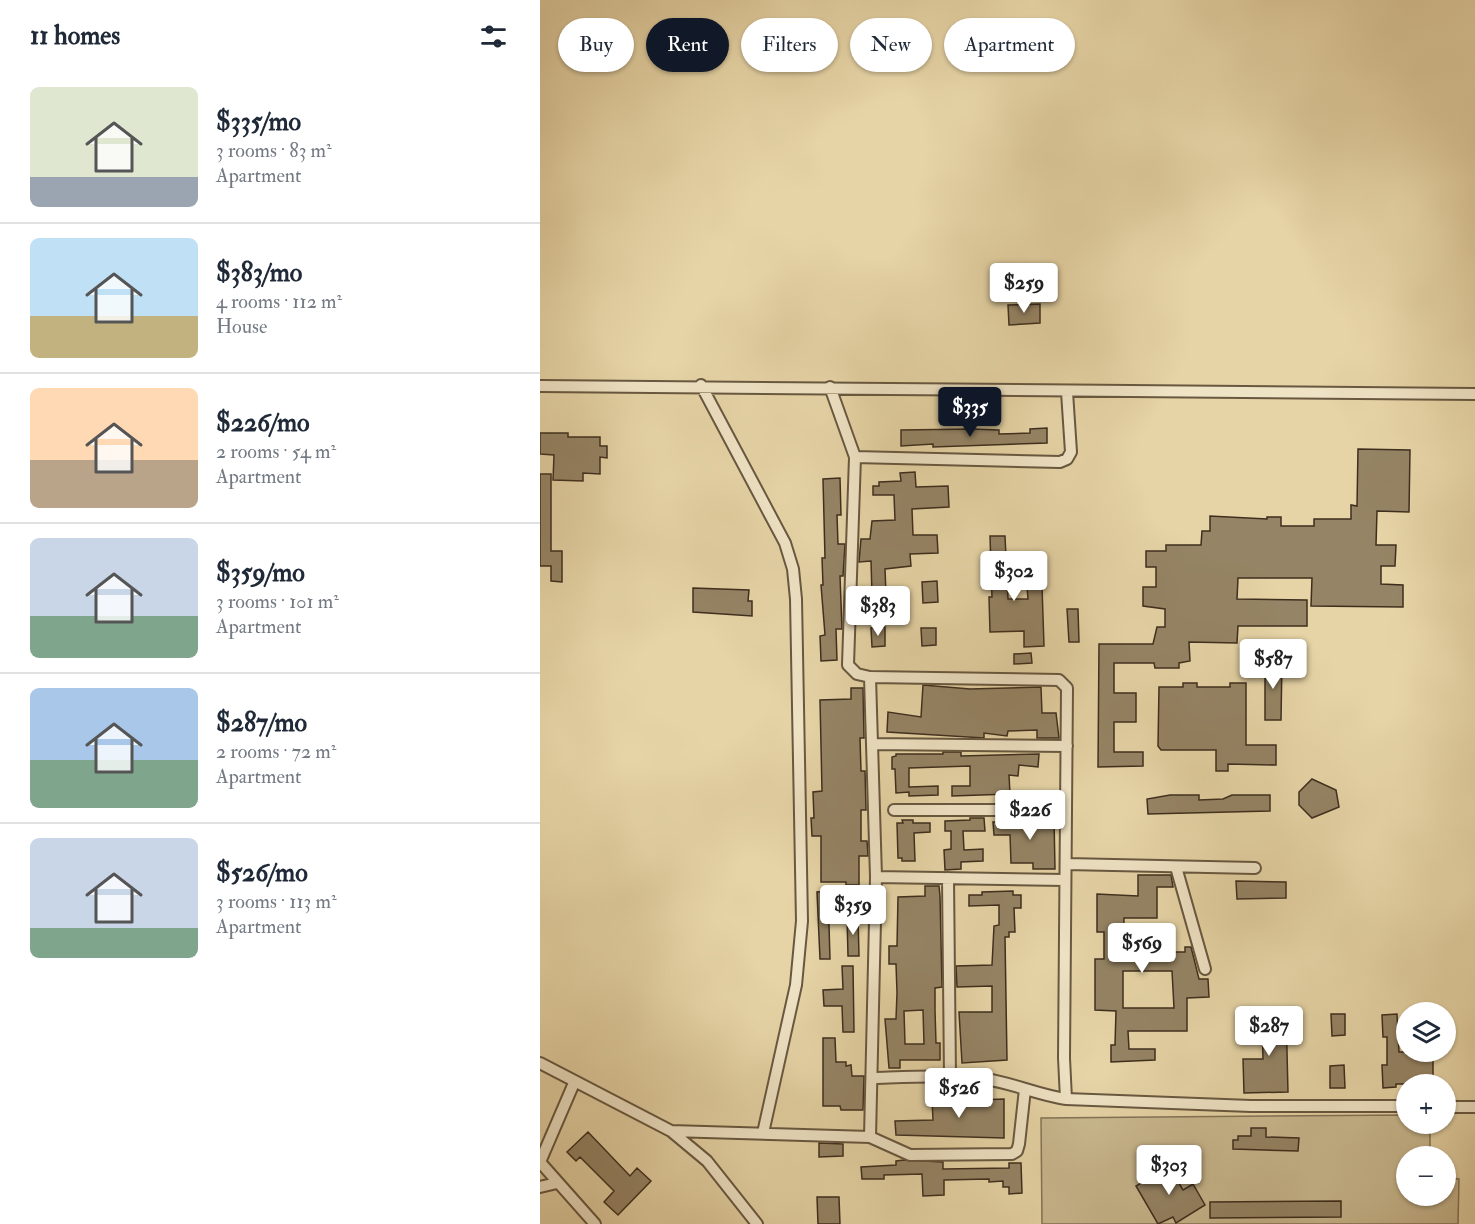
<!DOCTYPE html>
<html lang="en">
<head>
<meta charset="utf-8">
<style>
	body { margin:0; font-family:"IM FELL Double Pica",serif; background:#f6f6f7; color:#1f2937; height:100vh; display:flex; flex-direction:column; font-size:22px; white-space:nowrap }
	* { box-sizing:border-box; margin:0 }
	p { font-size:20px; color:#747a83 }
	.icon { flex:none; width:33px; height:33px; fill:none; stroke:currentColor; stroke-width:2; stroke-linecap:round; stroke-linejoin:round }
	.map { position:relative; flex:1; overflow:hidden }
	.sheet { display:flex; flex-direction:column; background:#fff; width:540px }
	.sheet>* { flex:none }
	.banner { position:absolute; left:18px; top:18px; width:570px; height:54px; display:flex; gap:12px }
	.tools { position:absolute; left:856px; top:1002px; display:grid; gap:12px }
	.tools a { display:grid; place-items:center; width:60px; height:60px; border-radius:50%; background:#fff; box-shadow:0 2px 4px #0004; font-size:30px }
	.price { position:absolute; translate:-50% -51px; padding:0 14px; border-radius:6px; background:#fff; color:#222; font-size:20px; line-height:39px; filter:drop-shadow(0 2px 3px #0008) }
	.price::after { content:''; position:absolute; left:50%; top:36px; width:18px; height:14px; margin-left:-9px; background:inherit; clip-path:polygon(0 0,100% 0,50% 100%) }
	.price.active { background:#111827; color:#fff }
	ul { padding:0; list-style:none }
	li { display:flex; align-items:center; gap:18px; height:150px; padding:0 30px }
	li+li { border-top:2px solid #e0e1e3 }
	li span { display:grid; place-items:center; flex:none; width:168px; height:120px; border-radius:9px; color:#555 }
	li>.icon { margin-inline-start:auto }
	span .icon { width:72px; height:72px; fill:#fffc; stroke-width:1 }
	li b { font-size:26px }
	h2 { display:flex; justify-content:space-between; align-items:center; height:72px; padding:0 30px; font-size:26px }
	.pill { padding:0 21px; border-radius:27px; background:#fff; box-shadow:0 2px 4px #0004; font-size:21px; line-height:54px }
	.pill.active { background:#111827; color:#fff }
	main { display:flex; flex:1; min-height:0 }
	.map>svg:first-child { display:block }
	.grass { fill:#c9b88f; stroke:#847356; stroke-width:1.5 }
	.building { fill:#958465; stroke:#3e2e1e; stroke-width:1.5; fill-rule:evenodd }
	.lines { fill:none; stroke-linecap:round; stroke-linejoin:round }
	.minor-casing { stroke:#685840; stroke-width:14 }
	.minor { stroke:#efe3c5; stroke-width:10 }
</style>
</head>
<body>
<main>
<section class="sheet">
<h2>11 homes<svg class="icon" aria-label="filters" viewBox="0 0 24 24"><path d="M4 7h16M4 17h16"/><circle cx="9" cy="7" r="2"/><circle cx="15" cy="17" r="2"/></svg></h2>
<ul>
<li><span style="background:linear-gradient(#dfe7d0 75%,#9aa5b1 0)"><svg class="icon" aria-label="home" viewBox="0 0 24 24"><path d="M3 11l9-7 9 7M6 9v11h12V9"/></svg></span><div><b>$335/mo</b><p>3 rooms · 83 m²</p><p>Apartment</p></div></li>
<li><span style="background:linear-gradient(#bfe0f5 65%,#c2b280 0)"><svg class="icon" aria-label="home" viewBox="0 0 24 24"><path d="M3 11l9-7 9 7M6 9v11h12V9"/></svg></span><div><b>$383/mo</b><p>4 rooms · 112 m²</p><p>House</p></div></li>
<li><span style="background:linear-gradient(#ffd9b3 60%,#b9a48a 0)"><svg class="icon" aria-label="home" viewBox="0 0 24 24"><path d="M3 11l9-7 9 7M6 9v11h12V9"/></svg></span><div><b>$226/mo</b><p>2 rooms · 54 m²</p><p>Apartment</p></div></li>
<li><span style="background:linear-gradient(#c9d6e8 65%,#7fa58c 0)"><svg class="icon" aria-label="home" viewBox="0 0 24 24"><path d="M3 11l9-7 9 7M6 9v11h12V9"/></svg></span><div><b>$359/mo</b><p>3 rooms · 101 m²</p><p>Apartment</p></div></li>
<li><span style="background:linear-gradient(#a9c7e8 60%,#7fa58c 0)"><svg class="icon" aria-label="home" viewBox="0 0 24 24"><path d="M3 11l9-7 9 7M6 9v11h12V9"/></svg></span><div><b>$287/mo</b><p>2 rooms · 72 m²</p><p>Apartment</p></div></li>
<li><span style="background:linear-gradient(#c9d6e8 75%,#7fa58c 0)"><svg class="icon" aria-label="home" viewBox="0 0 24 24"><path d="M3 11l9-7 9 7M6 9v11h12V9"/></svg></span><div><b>$526/mo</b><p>3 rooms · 113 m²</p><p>Apartment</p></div></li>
</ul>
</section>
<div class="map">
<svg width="935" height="1224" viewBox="0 0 935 1224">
	<rect width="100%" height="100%" fill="#e6d4a6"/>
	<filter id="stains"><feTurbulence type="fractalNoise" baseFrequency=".00333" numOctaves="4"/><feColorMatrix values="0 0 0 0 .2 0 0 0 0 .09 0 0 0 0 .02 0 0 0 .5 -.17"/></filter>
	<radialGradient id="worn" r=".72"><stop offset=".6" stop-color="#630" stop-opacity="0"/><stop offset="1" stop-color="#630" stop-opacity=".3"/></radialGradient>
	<path class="grass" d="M867,1115v9h23v32h-23v40h39v-18l13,1 -1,45h-416l-1,-106z"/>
	<path class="building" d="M500,304v19l-31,2 -1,-20z
		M507,428v15l-114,4v-3l-32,2v-16l71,-1 27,1v4l31,-1v-4z
		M0,433h28v4h32v9h7v12l-7,-1v17l-17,-1v8l-30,-1 1,-25 -14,-1z
		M818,449l52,1 -1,62 -32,-1 -1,34h20l-1,21h-14v18l22,1v22l-92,-1 1,-28h-74l-1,21 70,1v26h-69l-1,17 -48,-1 1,19 -11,2v5h-24l-1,-5h-40v30h22v29h-22v30h29v14l-45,1 1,-123h54l4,-17h8v-18l-22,-3v-19h13v-20h-10v-16h20v-6h35l1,-14h8v-15l57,3v-2h14v9h33v-7h37v-14l6,1z
		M375,472l1,15 32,-1 1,21 -37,2 1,26h24l1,18 -28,1 1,12 -26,3 1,25 -14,1 -1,-34 -12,1 2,-23h9l2,-18 23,-1 -1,-25h-21v-9h6v-4l22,-1 -1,-8z
		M0,474h11v77h11v31l-11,-1v-15h-11z
		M300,478l1,37h-4l1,29h7l-2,32h-3l2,53h-6l1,31 -16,1 -1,-25 5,-1 -4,-50h2l-1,-27h3l-2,-79z
		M450,536h15l3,63h20l-1,-12 15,-1 2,60 -20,1v-16l-34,1 -1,-35h3z
		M397,581l1,21 -15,1 -1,-21z
		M153,588l56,2 -1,11h4v15l-59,-4z
		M527,609h11l1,33h-10z
		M345,627v19l-13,1 -1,-19z
		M381,628h15v17l-14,1z
		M491,653l1,10 -18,1v-10z
		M725,660h17l-1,60h-16z
		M643,683h14v4h33v-4h16v62h30v20l-48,-1v7h-12v-21h-55l-3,-4 1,-59h24z
		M383,685l47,4 71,-2 1,26h14l3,25h-22v-8l-29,1 -1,5 -23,-3v5l-97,-6 1,-20 33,5z
		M311,688h12l1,50h-4l1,33h4l1,39h-5v31h6l1,15h-9v29h-13v-3h-25v-46h-9l-1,-18h3l-1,-26 9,-1 -2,-91 31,-1z
		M403,752h18v4l78,-2 -1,13 -19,-2 -1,11 -9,-1 1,19 -58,2v-10h18v-20l-61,2v19l29,-1v9l-29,1v-4l-13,1 -1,-24h-3v-12l4,-1v-2h47z
		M772,779l24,11 3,17 -27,11 -13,-13v-13z
		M630,795h29v5l24,-1 9,-4h38v16l-122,3 -1,-15z
		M430,818h14l1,13h-22l1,19 19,-1v12l-22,1v7l-16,1 -1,-20 7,-1v-18h-6v-10l25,-1z
		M470,818h44l1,51h-22v-6h-22l-1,-28h-16l-1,-13h17z
		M362,820h11v3h17v9l-16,1 1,28h-13v-3h-4l-1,-35h6z
		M598,875h33l2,12h-16v31h-33l-1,34h62v-5h6l8,32h9l1,18 -22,1v33h-59l1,18h26v11l-44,2v-17h4l1,-34 -21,-1v-51h9v-27h-7v-38l41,2zM583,971h49l2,37h-51z
		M696,881l50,1v16l-49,1z
		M385,886h14l1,10 2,91 -7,1v22l1,33h4v17h-40v8h-11l-4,-49h11l1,-26 -1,-29h-7v-18h8l1,-49 27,-1zM383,1010l1,34h-19l-1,-33z
		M288,891l2,68h-10l-3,-67z
		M473,891v4h8v13h-7l1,24h-6v5h-4l2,123 -45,3 -3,-51h33v-26l-35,1 -1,-21 36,-1 2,-39 5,-1v-20l-30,1v-11h13v-3z
		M307,917h11l1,39h-11z
		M302,966h11l1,66h-11l-1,-26h-18l-1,-16 20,-1z
		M746,1010l2,82 -44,1 -1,-34h20l-1,-39h-5v-9z
		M791,1014h14v21l-13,1z
		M857,1014l2,38h34v32h-37v3l-13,1 -1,-23h5v-28h-4l-1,-22z
		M283,1038h12l1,24h10v4l5,-1 1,11h12l-1,34h-22l-1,-4h-17z
		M804,1065l1,23h-15v-22z
		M419,1096h18v4l27,-1v39l-108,-3 -1,-14 38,-1 -1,-21z
		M711,1128h15v9l33,1 -1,13 -65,-2v-9h5v-4h13z
		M48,1132l42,44 7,-8 14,13 -33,34 -14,-13 10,-11 -34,-34 -4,4 -9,-9z
		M279,1143l24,1v12l-24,1z
		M364,1160l39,2v7l66,-1v-5h12l1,30 -13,1v-7h-6v-6l-14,1v-3l-45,1v15l-21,1 -1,-22 -38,1v4h-22l-1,-12 35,-2v-4z
		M626,1161l17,29 10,-6 12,21 -29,18 -3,-6 -15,7 -22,-38 17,-10 -3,-5z
		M277,1197h22l1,27h-22z
		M801,1201v16l-131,1v-16z"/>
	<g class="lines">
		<defs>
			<path id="minor" d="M161,385l84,158 8,26 3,30 6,322 -6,64 -33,148
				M0,386l935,8
				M290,387l25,70 205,5 7,-3 4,-7 -4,-60
				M315,457l-7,208 9,9 13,3 189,3 8,8 -3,370 2,41 185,7h156
				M330,677l6,200 -6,260
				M332,744l195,2
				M354,810h172
				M526,864l189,4
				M636,867l29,102
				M336,877l189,3
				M408,878l2,199
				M0,1063l131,68 36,30 50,63
				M333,1078c37,-1 75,-3 112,1 28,4 53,16 81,20
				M906,1107h29
				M131,1131l199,6 40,18 102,-1 5,-3 2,-7 6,-55
				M0,1162l34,-79
				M0,1162l55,62
				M0,1187l17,-4"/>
		</defs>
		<use href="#minor" class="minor-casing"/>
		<use href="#minor" class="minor"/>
	</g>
	<rect width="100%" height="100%" filter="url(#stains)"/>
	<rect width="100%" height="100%" fill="url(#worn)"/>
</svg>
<div class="tools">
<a><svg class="icon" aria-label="layers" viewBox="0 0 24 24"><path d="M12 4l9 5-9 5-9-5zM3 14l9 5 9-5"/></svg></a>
<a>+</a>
<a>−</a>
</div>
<b class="price" style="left:484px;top:314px">$259</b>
<b class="price active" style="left:430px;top:438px">$335</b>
<b class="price" style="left:474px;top:602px">$302</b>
<b class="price" style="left:338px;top:637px">$383</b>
<b class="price" style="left:733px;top:690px">$587</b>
<b class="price" style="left:490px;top:841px">$226</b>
<b class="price" style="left:313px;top:936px">$359</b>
<b class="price" style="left:602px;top:974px">$569</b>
<b class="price" style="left:729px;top:1057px">$287</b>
<b class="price" style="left:419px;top:1119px">$526</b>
<b class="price" style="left:629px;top:1196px">$303</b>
<div class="banner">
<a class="pill">Buy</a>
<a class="pill active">Rent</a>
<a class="pill">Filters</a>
<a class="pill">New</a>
<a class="pill">Apartment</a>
</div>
</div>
</main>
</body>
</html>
